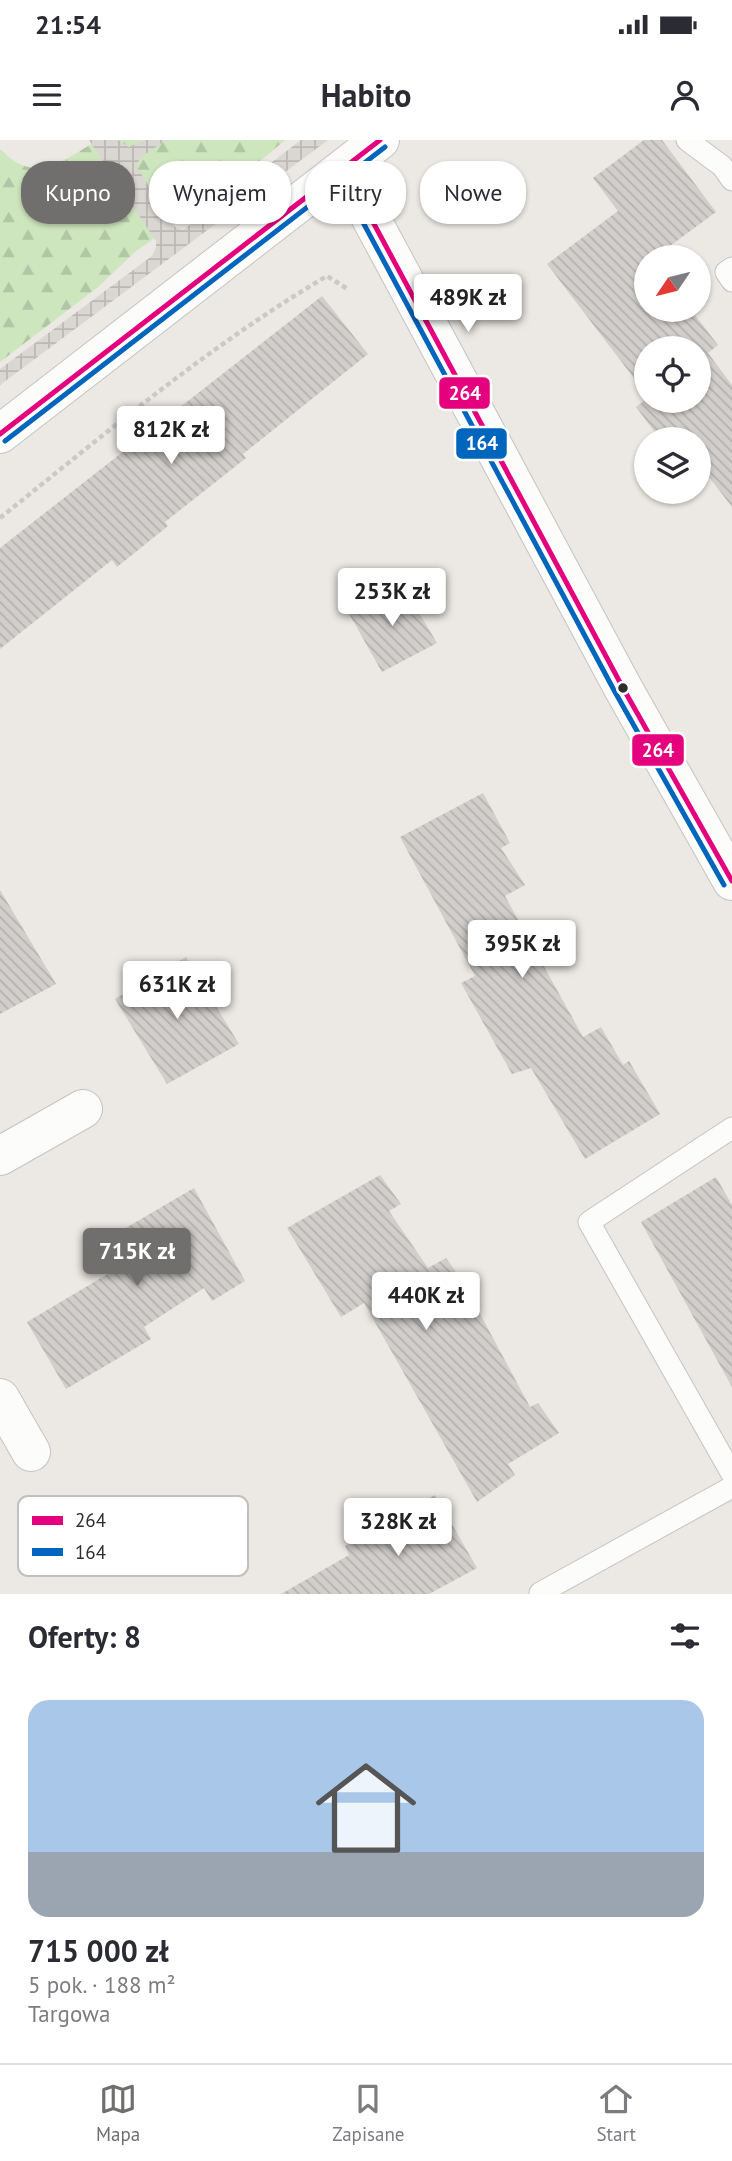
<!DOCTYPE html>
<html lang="pl">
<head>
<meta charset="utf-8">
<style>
	body { margin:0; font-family:"PT Sans",sans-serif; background:#f2f2f3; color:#2b2b33; height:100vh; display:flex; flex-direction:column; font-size:26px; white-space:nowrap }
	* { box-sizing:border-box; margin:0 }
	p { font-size:23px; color:#7c7c81 }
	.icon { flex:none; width:38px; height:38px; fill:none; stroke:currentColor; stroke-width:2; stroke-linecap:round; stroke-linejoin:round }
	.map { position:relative; height:1454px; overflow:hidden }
	.side { display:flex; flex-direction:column; background:#fff; flex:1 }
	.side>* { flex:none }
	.guide { position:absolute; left:21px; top:21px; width:691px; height:63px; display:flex; gap:14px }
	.needle { width:46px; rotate:235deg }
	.tools { position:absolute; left:634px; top:105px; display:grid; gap:14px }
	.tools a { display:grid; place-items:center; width:77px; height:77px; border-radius:50%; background:#fff; box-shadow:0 2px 5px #0004; font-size:35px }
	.price { position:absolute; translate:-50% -60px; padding:0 16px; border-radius:7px; background:#fff; color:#222; font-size:23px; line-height:46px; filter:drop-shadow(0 2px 4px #0008) }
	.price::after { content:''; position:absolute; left:50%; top:42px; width:21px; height:16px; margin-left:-10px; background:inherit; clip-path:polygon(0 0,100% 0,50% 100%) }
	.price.on { background:#706f6e; color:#fff }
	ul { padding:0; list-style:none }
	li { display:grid; align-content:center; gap:14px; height:371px; padding:0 28px }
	li span { display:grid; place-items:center; height:217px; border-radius:21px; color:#555 }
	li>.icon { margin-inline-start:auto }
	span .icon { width:126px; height:126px; fill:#fffc; stroke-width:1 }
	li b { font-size:30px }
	h2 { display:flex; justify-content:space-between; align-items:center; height:84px; padding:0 28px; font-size:30px }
	.chip { padding:0 24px; border-radius:28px; background:#fff; box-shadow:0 2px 5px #0004; font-size:24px; line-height:63px }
	.chip.on { background:#706f6e; color:#fff }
	.status { display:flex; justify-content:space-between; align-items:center; height:49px; padding:0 35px; background:#fff; direction:ltr }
	.status svg { height:19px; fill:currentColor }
	header { display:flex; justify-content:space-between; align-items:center; height:91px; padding:0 28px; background:#fff; font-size:32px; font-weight:700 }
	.tab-bar { display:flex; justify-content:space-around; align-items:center; height:98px; border-top:2px solid #e1e1e2; background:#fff; font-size:19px; color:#7c7c81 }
	.tab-bar a { display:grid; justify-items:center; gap:4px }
	.tab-bar .on { color:#706f6e }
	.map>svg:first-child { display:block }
	.forest { fill:url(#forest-firs) }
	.plaza { fill:url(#plaza-grid) }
	.building { fill:url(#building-back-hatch) }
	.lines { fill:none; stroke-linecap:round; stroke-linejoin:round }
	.lane-casing { stroke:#c5c4c5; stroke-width:23 }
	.street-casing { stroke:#c5c4c5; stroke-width:40 }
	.secondary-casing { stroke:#c5c4c5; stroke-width:40 }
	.path { stroke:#c9c9c8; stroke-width:4.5; stroke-dasharray:5 3.5; stroke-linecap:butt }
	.lane { stroke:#fcfcfb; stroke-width:21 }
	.street { stroke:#fcfcfb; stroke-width:38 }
	.secondary { stroke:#fcfcfb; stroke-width:38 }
	.bus-1-casing { stroke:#fff; stroke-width:10 }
	.bus-2-casing { stroke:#fff; stroke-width:10 }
	.bus-1 { stroke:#e5007d; stroke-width:5 }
	.bus-2 { stroke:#0065bd; stroke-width:5 }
	.bus-dot { fill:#2e2e2e; stroke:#fff; stroke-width:2.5 }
	.key { fill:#fff; stroke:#c0c0c0; stroke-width:2 }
	.key-label { font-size:19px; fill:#2e2e2e }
	.line-badge { stroke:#fff; stroke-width:2.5 }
	.badge-label { font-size:19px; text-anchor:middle; font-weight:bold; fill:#fff }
</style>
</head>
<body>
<div class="status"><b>21:54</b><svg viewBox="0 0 49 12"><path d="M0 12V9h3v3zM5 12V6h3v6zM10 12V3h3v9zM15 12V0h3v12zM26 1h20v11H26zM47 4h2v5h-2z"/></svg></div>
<header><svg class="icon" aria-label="menu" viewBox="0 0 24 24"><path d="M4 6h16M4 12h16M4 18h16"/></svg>Habito<svg class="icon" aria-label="person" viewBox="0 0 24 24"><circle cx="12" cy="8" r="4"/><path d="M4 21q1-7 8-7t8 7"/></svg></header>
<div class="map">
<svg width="732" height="1454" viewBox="0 0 732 1454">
	<defs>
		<pattern id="forest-firs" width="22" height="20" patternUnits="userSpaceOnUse" patternTransform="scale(1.75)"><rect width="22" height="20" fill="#cee6be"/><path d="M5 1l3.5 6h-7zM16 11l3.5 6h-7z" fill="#b1c6a4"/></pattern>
		<pattern id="plaza-grid" width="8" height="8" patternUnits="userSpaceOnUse" patternTransform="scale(1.75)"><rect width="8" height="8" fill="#dad6d2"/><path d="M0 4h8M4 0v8" fill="none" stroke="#bbb8b5"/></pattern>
		<pattern id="building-back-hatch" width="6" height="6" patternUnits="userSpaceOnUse" patternTransform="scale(1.75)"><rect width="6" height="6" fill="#d1cecb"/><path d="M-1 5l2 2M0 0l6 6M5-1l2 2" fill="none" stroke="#b4b1af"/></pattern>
	</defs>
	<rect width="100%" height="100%" fill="#ece8e4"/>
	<path class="forest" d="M99,0h186l-51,43 -98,68 -38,36 -98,75v-213c37,38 61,11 99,-9z"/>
	<path class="plaza" d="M89,0h29l11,7 14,-7h23l-25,17 -5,9 39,61 8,3 118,-90h27l-328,245v-16l152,-113 4,-8v-7z"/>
	<path class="building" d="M644,0h18l54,72 -61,45h-9v53h45l27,35 -10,8 24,32v122l-34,-44v-24h-38l-24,-32 10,-8 52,2v-53h-52v46l-99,-130 71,-53 -25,-33z
		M322,156l46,58 -125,100 3,4 -81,64 3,4 -51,41 -5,-7 -112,89v-101z
		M403,446l34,57 -55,29 -34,-60z
		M483,653l27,50 -9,5 24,37 -20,11 78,141 18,-10 22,38 6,-4 31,53 -75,45 -54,-91 -19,6 -51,-91 14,-7 -75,-139z
		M0,750l56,94 -56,30z
		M186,817l53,87 -72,40 -52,-85z
		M380,1035l21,29 -12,7 39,57 18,-10 17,24 67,125 8,-4 21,30 -51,31 7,11 -38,27 -113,-199 -23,14 -54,-89z
		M716,1037l16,28v182l-91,-165z
		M194,1048l51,93 -33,20 -8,-13 -60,39 7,12 -85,50 -39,-67 89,-53 -16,-26z
		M435,1355l42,73 -48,26h-148l68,-39 -4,-9z"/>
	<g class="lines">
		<defs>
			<path id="lane" d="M687,0l35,26 10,14
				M732,128l-6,4 6,9
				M732,988l-143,94 143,252
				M540,1453l192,-106"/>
			<path id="street" d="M0,1016l83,-47
				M0,1258l31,54"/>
			<path id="secondary" d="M344,28l279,520 109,193
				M0,294l380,-294"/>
		</defs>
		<use href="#lane" class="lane-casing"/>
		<use href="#street" class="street-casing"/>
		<use href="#secondary" class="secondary-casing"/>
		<path class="path" d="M0,378c106,-85 210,-173 327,-242l22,14"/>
		<use href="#lane" class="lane"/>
		<use href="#street" class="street"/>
		<use href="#secondary" class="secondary"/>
		<defs>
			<path id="bus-1" d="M344,28l279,520 109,193
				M0,294l380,-294"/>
			<path id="bus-2" d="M336,32l279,520 109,193
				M5,301l380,-294"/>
		</defs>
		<use href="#bus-1" class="bus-1-casing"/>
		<use href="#bus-2" class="bus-2-casing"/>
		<use href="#bus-1" class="bus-1"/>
		<use href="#bus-2" class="bus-2"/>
	</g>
	<circle class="bus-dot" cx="623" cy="548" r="6"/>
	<rect x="18" y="1356" width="230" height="80" rx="10" class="key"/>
	<rect x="32" y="1376" width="31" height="9" fill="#e5007d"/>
	<rect x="32" y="1408" width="31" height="8" fill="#0065bd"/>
	<g class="key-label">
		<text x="75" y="1387">264</text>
		<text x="75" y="1419">164</text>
	</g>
	<g class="line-badge">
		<rect x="438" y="236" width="53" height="34" rx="7" fill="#e5007d"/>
		<rect x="455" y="287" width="53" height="33" rx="7" fill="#0065bd"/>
		<rect x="631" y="593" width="54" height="34" rx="7" fill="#e5007d"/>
	</g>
	<g class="badge-label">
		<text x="465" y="260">264</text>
		<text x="482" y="310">164</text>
		<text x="658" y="617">264</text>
	</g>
</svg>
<div class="tools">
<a><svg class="needle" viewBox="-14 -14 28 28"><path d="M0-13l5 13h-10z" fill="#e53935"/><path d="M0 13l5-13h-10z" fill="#7c7c81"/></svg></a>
<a><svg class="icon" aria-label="locate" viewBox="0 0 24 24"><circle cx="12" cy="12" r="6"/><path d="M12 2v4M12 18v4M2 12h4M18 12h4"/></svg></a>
<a><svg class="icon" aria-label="layers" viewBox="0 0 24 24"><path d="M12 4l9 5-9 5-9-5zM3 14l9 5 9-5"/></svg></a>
</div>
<b class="price" style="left:468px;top:194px">489K zł</b>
<b class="price" style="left:171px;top:326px">812K zł</b>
<b class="price" style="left:392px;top:488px">253K zł</b>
<b class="price" style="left:522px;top:840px">395K zł</b>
<b class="price" style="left:177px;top:881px">631K zł</b>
<b class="price on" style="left:137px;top:1148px">715K zł</b>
<b class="price" style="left:426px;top:1192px">440K zł</b>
<b class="price" style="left:398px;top:1418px">328K zł</b>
<div class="guide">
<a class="chip on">Kupno</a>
<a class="chip">Wynajem</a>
<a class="chip">Filtry</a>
<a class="chip">Nowe</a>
</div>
</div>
<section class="side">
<h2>Oferty: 8<svg class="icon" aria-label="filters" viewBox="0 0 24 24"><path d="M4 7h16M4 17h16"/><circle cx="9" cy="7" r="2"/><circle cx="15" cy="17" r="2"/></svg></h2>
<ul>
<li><span style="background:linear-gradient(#a9c7e8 70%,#9aa5b1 0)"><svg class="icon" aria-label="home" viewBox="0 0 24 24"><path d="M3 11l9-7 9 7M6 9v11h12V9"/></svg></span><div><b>715 000 zł</b><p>5 pok. · 188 m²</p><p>Targowa</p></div></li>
</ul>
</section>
<nav class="tab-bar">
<a class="on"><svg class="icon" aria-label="map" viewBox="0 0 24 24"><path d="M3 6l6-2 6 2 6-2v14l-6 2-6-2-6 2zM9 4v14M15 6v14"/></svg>Mapa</a>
<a><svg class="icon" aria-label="saved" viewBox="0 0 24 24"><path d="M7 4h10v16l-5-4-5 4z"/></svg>Zapisane</a>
<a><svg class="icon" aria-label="home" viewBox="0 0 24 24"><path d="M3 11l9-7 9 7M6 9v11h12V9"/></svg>Start</a>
</nav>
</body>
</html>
